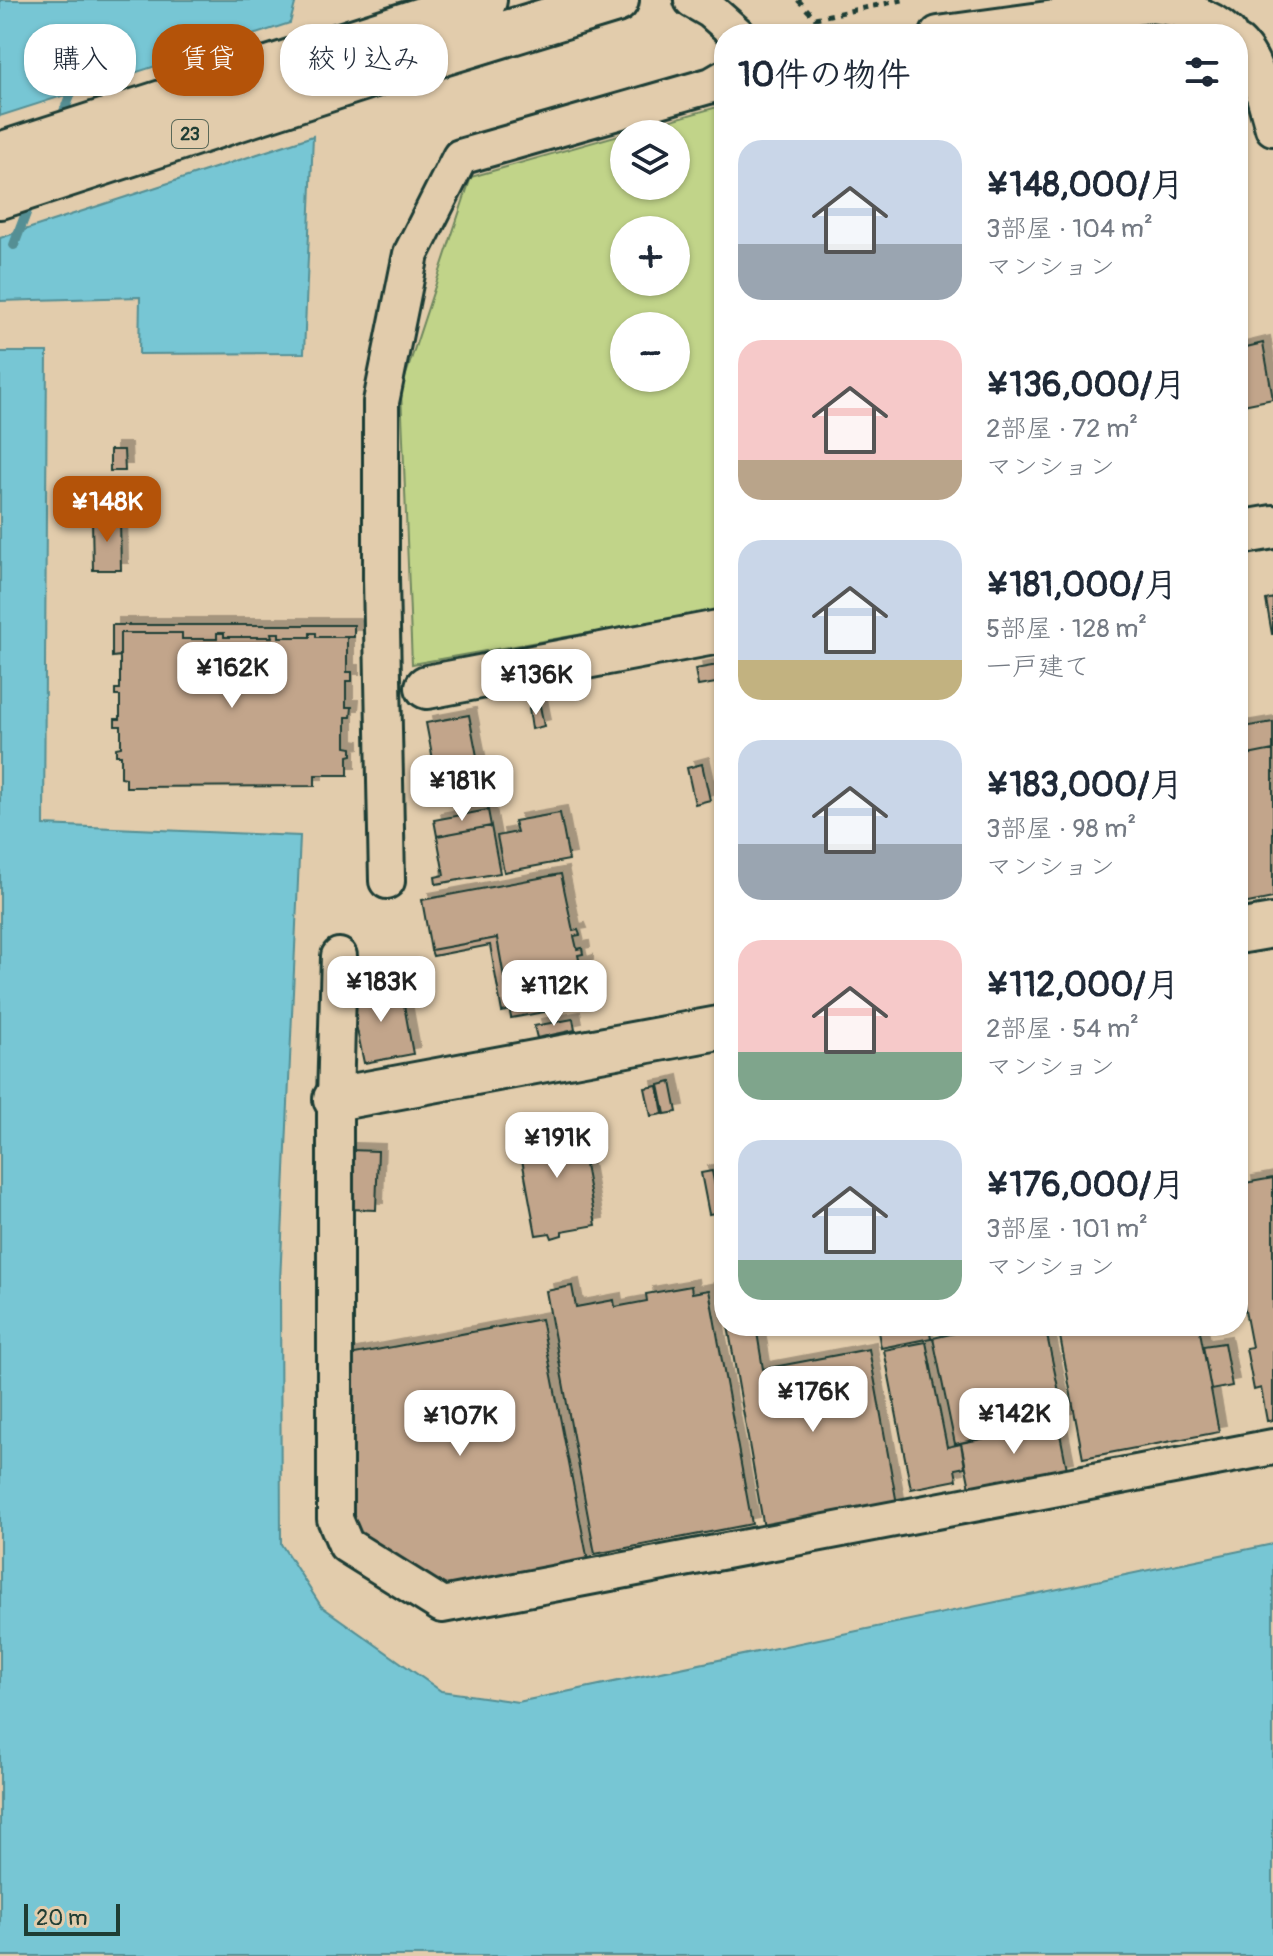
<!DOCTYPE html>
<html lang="ja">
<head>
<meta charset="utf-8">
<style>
	body { margin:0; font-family:Pangolin,"Klee One",sans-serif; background:#f2f2f3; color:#1f2937; height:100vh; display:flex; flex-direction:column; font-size:30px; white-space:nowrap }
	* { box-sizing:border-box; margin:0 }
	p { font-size:26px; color:#747a83 }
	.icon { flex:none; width:44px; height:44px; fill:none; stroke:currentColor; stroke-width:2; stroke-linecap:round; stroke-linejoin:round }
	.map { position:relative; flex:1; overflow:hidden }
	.panel { position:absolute; left:714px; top:24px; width:534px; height:1312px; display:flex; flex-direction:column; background:#fff; border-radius:32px; box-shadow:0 2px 6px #0004 }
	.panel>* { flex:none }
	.hud { position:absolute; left:24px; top:24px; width:570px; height:72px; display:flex; gap:16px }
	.buttons { position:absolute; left:610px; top:120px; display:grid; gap:16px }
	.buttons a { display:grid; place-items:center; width:80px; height:80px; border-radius:50%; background:#fff; box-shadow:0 2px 6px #0004; font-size:40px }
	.scale { position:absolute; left:24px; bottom:20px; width:96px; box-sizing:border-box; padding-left:8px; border:4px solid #1f3d34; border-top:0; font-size:22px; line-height:28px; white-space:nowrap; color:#1f3d34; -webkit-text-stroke:6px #e2ccac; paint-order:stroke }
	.price { position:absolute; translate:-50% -68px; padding:0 18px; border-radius:16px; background:#fff; color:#222; font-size:26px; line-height:52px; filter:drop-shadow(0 2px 4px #0008) }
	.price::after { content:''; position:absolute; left:50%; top:48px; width:24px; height:18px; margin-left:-12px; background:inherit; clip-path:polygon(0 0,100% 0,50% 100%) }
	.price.selected { background:#b45309; color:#fff }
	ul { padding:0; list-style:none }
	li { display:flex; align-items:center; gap:24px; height:200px; padding:0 24px }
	li span { display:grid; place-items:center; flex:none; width:224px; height:160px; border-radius:24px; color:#555 }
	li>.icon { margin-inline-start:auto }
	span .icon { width:96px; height:96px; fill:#fffc; stroke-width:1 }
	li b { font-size:34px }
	h2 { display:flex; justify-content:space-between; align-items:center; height:96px; padding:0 24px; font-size:34px }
	.tag { padding:0 28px; border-radius:32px; background:#fff; box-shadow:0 2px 6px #0004; font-size:28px; line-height:72px }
	.tag.selected { background:#b45309; color:#fff }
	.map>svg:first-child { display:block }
	.green { fill:#c1d489; stroke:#70885e; stroke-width:2; fill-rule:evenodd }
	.water { fill:#77c6d4; stroke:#548f94; stroke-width:2 }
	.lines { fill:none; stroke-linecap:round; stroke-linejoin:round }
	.stream { stroke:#548f94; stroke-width:10 }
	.building { fill:#c2a58b; stroke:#1f3d34; stroke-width:2; filter:url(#shadow) }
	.minor-casing { stroke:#1f3d34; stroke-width:40 }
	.tertiary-casing { stroke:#1f3d34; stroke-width:48 }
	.trunk-casing { stroke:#1f3d34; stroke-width:50 }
	.path { stroke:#1f3d34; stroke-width:5; stroke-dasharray:6 6; stroke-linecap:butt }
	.minor { stroke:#e2ccac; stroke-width:34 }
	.tertiary { stroke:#e2ccac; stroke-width:42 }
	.trunk { stroke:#e2ccac; stroke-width:44 }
	.labels { text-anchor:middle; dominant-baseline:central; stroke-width:7; stroke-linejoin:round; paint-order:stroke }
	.shield { fill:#e2ccac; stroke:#5a6858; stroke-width:2 }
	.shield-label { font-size:18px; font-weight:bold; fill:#1f3d34 }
</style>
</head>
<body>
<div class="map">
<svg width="1273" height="1956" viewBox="0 0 1273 1956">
	<defs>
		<filter id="shadow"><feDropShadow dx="7" dy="-7" stdDeviation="0" flood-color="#0004"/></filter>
	</defs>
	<rect width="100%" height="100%" fill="#e2ccac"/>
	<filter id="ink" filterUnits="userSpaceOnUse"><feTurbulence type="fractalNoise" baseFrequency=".0125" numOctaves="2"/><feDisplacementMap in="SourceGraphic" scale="16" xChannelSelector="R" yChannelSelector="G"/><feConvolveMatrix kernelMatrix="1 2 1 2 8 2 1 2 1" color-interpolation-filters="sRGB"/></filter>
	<g filter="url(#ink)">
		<path class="green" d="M724,105v504l-312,55 -11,-274 70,-213zM676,134v52h-52v-52zM676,230v52h-52v-52zM624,326h52v52h-52z"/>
		<path class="water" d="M0,0h296l-6,23 -290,93z
			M313,136l-9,217 -165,1 1,-57 -140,4v-63z
			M0,352h47l-3,473 256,11 -20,446 1,262 40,62 120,85 77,11 755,-158v412h-1273z"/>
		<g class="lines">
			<path class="stream" d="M60,122l16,-42
				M14,245l17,-45"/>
		</g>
		<path class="building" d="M1263,343l10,56 -35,7v-57z
			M110,450h14l1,21h-15z
			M120,518l1,52h-28l-1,-51z
			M1273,598v36h-1l-6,-34z
			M112,625h242v12h-38v-4h-6v4h-31v-4h-8l1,4h-48v-4h-7v6h-35v-6h-62v23l-8,1z
			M120,633h62v6h35v-6h7v4h48l-1,-4h8v4h31v-4h6v4h31v35h5v9h-6v26h6l-1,10h-5v30l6,1v7l-4,1v19h-33v11l-189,1v-9l-5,-1v-22h-5v-7l5,-1v-21h-6v-7h5v-23h-5v-7h5z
			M718,665l4,17 -24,4 -3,-17z
			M540,706l4,20 -12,3 -3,-21z
			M469,715l13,67 -11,2 1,7 -21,4 -1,-6 -11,2 -13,-68z
			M1273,722v28l-35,7v-29z
			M1273,750v148l-35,7v-148z
			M724,759v40l-7,-39z
			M702,764l8,36 -15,4 -8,-36z
			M488,810l3,16 -54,10 -3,-16z
			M560,813l9,47 -65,12 -7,-36 20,-4 -3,-11z
			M491,826l9,47 -64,11 -1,-7 9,-2 -7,-39z
			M561,874l12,57 5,-1 2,5 -6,1 3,13 5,-1 1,6 -5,1 2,9 6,-2v5l-5,1 7,36 -77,14 -14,-80 -66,12 -9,-50z
			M497,938l13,72 -8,2 -12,-67 -57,11 -2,-6z
			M381,985l2,13 19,-4 11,60 -49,9 -15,-72z
			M573,1019l2,11 -38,8 -3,-12z
			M671,1082l6,30 -12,2 -6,-29z
			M658,1086l5,28 -12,2 -6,-28z
			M553,1120l2,11 23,-4 18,98 -34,6v4l-10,3 -2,-5 -14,2 -18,-97 21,-4 -3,-11z
			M349,1150l29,1 -2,59 -29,-1z
			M712,1171l8,41 -11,2 -8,-41z
			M1273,1178v242l-6,1 -6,-33 -7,2 -8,-42 6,-1 -14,-73v-82l8,-2 -1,-7z
			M572,1286l4,21 38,-7 1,7 32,-6 -1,-7 45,-8 1,7 17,-3 43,234 -157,30 -49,-263z
			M541,1319l47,242 -149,31 -97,-63 2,-173z
			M728,1326h28l7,43 106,-20 28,155 -133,24z
			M877,1326h52l2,12 -50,10z
			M986,1326h59l20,94 -110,24 -22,-106z
			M1058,1326h141l20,106 -136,26z
			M926,1342l21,105 14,-3 4,23 -10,2 2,11 -46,9 -27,-139z
			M1224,1343l8,43 -21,4 -8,-44z
			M1058,1424l9,45 -97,19 -9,-45z"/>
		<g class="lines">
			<defs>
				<path id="minor" d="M692,0l19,11 26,23
					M938,34l212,-29c30,3 56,8 79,29
					M1238,43c19,17 28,61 35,85
					M387,881l-6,-303v-176l30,-148 49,-97 252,-72 12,-7
					M339,956l-4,143v420l11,26 96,60 831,-158"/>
				<path id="tertiary" d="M1238,533l35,-6
					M427,687l297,-56
					M1238,932l35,-6
					M335,1099l389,-72"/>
				<path id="trunk" d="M0,155l484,-155
					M0,196l380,-124 236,-72"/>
			</defs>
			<use href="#minor" class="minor-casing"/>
			<use href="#tertiary" class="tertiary-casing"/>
			<use href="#trunk" class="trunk-casing"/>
			<path class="path" d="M798,0l17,18 88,-18"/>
			<use href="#minor" class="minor"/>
			<use href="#tertiary" class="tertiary"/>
			<use href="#trunk" class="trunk"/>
		</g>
	</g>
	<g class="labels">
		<rect class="shield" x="172" y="120" width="36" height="28" rx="6"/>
		<g class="shield-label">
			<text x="190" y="134">23</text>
		</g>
	</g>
</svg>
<div class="buttons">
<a><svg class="icon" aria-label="layers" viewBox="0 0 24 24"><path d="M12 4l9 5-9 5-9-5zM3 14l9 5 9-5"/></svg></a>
<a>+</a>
<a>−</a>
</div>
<div class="scale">20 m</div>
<b class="price selected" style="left:107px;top:544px">¥148K</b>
<b class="price" style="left:232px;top:710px">¥162K</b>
<b class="price" style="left:536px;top:717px">¥136K</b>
<b class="price" style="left:462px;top:823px">¥181K</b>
<b class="price" style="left:381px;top:1024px">¥183K</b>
<b class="price" style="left:554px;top:1028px">¥112K</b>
<b class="price" style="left:557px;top:1180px">¥191K</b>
<b class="price" style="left:813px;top:1434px">¥176K</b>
<b class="price" style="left:1014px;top:1456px">¥142K</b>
<b class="price" style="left:460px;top:1458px">¥107K</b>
<div class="hud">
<a class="tag">購入</a>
<a class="tag selected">賃貸</a>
<a class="tag">絞り込み</a>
</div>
<section class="panel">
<h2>10件の物件<svg class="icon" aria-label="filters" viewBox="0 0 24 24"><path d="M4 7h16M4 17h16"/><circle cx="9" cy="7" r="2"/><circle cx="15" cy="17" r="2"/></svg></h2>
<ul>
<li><span style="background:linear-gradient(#c9d6e8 65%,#9aa5b1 0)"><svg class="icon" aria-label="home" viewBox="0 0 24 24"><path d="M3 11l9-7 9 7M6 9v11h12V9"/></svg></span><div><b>¥148,000/月</b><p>3部屋 · 104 m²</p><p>マンション</p></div></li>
<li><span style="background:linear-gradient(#f6c9c9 75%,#b9a48a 0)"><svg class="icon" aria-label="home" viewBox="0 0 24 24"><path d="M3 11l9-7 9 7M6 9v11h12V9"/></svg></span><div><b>¥136,000/月</b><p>2部屋 · 72 m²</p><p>マンション</p></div></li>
<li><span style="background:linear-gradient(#c9d6e8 75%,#c2b280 0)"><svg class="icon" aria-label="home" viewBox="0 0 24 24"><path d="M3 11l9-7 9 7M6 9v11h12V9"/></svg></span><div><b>¥181,000/月</b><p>5部屋 · 128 m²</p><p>一戸建て</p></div></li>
<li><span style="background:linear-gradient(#c9d6e8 65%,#9aa5b1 0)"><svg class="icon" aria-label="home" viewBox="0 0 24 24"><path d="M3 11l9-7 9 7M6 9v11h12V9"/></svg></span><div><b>¥183,000/月</b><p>3部屋 · 98 m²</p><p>マンション</p></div></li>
<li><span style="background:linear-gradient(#f6c9c9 70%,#7fa58c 0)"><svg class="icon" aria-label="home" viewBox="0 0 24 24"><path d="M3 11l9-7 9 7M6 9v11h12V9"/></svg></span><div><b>¥112,000/月</b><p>2部屋 · 54 m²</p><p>マンション</p></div></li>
<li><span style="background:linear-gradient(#c9d6e8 75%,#7fa58c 0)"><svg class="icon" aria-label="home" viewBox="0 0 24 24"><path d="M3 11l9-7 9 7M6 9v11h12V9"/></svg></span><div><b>¥176,000/月</b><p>3部屋 · 101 m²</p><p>マンション</p></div></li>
</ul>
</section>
</div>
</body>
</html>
